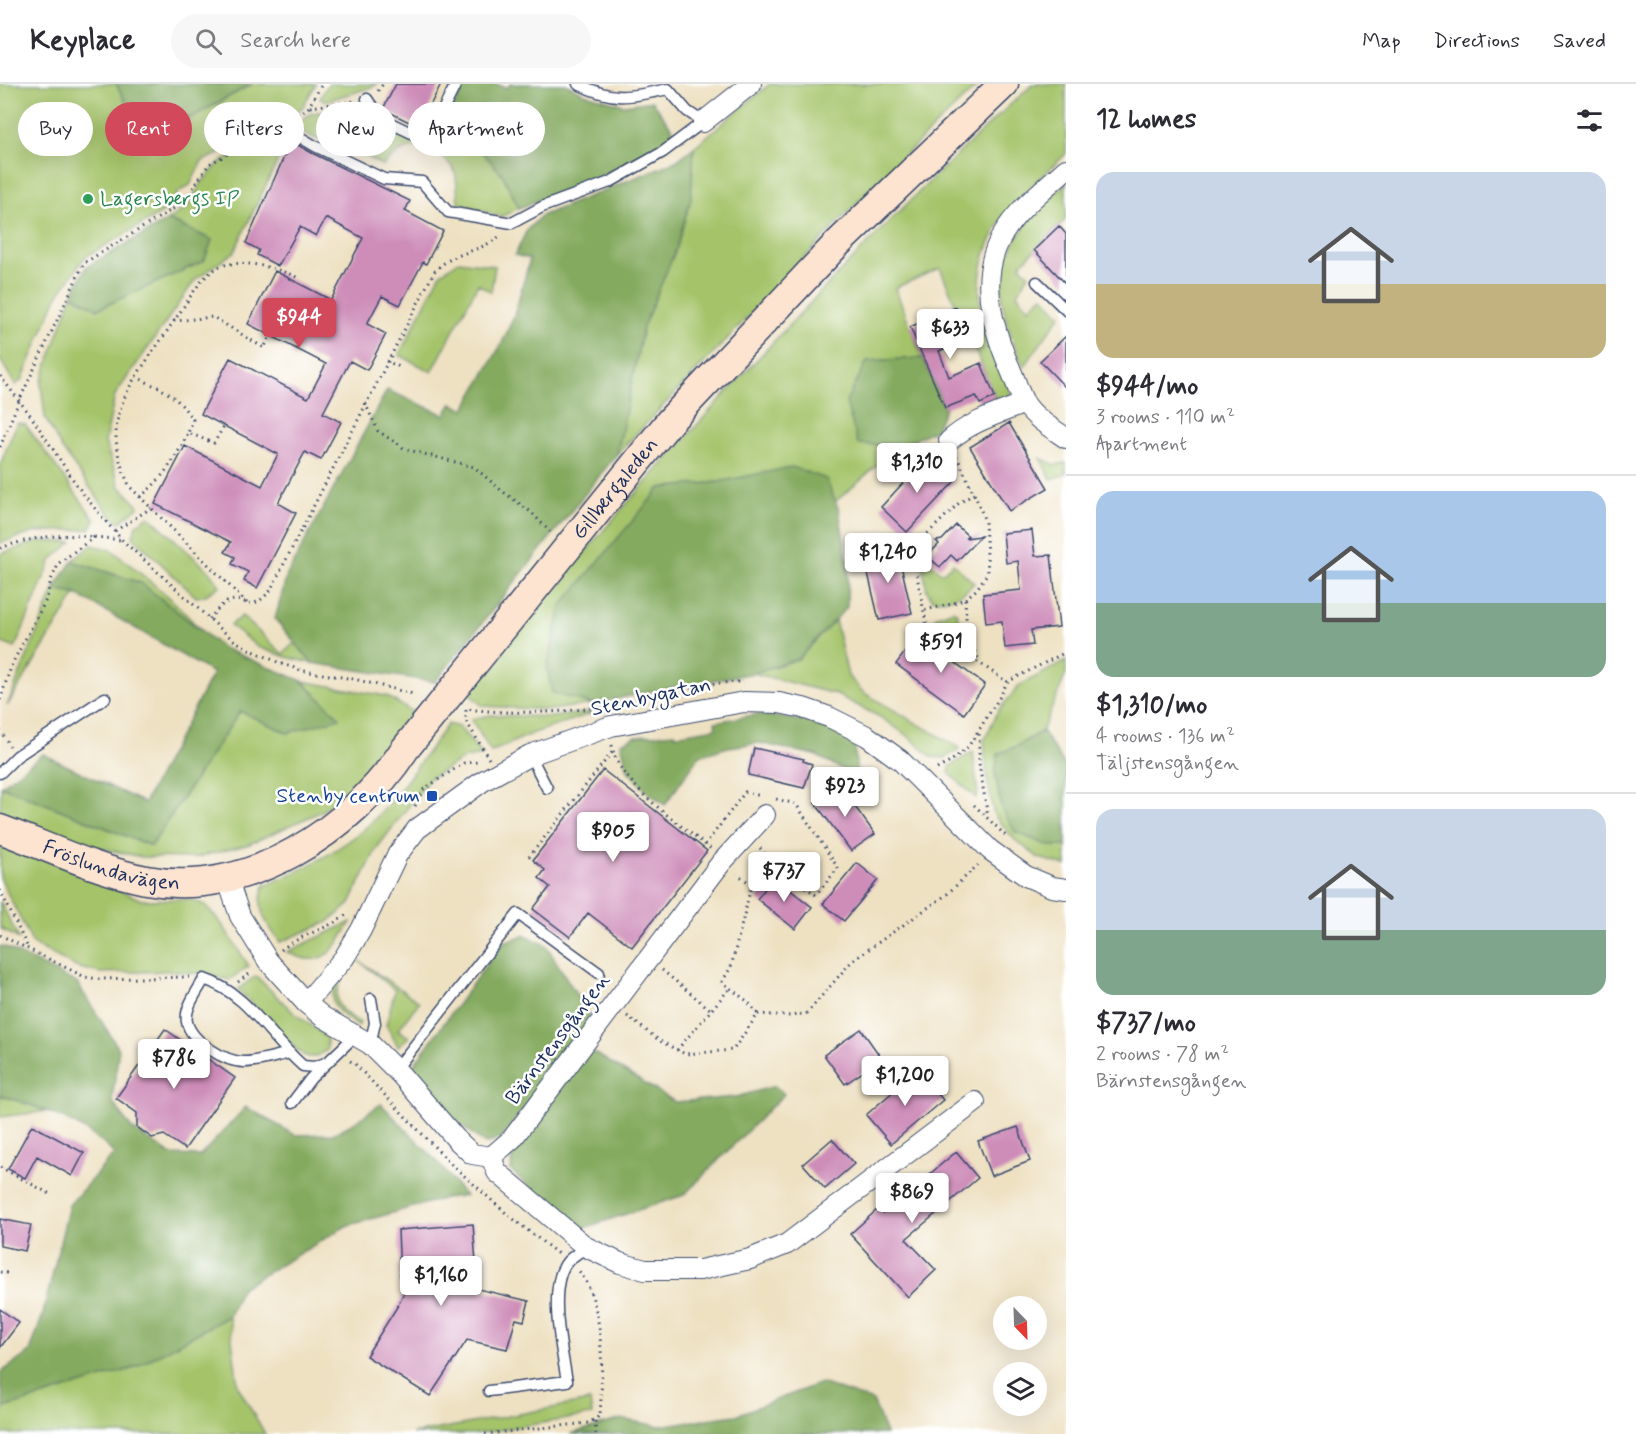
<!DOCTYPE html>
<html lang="en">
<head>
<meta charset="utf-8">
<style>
	body { margin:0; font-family:Mynerve,sans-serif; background:#f7f7f7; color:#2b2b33; height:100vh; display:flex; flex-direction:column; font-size:22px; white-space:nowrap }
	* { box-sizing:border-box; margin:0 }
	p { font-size:20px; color:#7c7c81 }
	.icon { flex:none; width:33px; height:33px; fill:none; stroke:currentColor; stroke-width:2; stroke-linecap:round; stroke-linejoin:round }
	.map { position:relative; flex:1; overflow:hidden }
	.details { display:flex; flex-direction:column; background:#fff; width:570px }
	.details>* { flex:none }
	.guide { position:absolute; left:18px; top:18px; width:570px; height:54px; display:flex; gap:12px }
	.needle { width:39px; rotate:157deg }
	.buttons { position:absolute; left:993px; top:1212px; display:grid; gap:12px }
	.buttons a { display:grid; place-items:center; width:54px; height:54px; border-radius:50%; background:#fff; box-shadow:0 6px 24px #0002; font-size:30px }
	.price { position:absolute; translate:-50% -51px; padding:0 14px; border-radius:6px; background:#fff; color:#222; font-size:20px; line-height:39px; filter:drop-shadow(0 2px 3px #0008) }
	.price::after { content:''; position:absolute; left:50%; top:36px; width:18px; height:14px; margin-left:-9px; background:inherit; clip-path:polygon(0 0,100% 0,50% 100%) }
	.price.selected { background:#d1495b; color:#fff }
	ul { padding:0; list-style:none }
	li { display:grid; align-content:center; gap:12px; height:318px; padding:0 30px }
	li+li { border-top:2px solid #e1e1e2 }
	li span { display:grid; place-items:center; height:186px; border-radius:18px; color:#555 }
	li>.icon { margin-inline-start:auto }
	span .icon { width:108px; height:108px; fill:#fffc; stroke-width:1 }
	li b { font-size:26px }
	h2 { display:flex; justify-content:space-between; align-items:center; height:72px; padding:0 30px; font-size:26px }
	.tag { padding:0 21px; border-radius:27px; background:#fff; box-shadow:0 6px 24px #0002; font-size:21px; line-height:54px }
	.tag.selected { background:#d1495b; color:#fff }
	header { display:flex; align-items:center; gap:36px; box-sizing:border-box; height:84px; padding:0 30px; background:#fff; border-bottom:2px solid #e1e1e2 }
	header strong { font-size:28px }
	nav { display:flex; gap:33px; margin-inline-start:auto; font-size:21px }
	.search { width:420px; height:54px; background:#f7f7f7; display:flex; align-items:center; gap:15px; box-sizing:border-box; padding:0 21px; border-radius:33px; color:#7c7c81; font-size:22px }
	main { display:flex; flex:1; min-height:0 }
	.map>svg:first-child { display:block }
	.green { fill:#a5c46b; stroke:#607a64; stroke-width:1.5 }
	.forest { fill:#84aa5f; stroke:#506c5e; stroke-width:1.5 }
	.building { fill:#ce8db9 }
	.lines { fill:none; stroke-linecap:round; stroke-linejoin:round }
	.service-casing { stroke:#3b4a6d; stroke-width:13 }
	.minor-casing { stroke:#3b4a6d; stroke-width:22 }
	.secondary-casing { stroke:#3b4a6d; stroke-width:31 }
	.path { stroke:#3b4a6d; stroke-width:3; stroke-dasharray:1.5 4.5; stroke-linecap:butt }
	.service { stroke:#fff; stroke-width:10 }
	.minor { stroke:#fff; stroke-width:20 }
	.secondary { stroke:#fde4d1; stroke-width:28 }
	.leisure-dot { fill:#2e9e5b; stroke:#fff; stroke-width:2 }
	.transit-dot { fill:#1a4fb4; stroke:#fff; stroke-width:2 }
	.labels { text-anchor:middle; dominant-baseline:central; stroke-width:5; stroke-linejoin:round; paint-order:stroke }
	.leisure-label { font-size:21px; fill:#27864d; stroke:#fff; text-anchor:start }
	.street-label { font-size:21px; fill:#1b2f5e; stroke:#fff }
	.transit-label { font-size:21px; fill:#164399; stroke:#fff; text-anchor:end }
</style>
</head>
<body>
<header>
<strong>Keyplace</strong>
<div class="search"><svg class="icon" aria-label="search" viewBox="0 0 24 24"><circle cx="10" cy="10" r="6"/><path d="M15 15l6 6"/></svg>Search here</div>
<nav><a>Map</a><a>Directions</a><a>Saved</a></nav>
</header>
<main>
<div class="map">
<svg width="1066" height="1350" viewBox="0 0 1066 1350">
	<rect width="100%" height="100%" fill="#fff"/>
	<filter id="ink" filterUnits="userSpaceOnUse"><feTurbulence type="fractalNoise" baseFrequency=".0167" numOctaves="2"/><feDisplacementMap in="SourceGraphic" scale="12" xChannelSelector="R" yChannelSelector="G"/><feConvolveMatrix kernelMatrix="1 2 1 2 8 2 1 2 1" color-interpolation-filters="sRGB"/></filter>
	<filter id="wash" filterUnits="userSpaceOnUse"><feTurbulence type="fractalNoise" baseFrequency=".008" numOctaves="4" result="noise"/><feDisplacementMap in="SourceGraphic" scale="24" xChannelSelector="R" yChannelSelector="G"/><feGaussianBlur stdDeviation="1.35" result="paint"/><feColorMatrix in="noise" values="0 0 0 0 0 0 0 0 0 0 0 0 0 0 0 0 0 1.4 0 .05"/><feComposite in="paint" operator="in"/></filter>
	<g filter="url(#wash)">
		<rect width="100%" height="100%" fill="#eee1c2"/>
		<path class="green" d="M0,0h116l24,44 14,10 98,-54h64l-14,24 -70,40 -30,13 -12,24 -13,8 -1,12 -91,52 -28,40 -35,83 -7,5 -15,-26z
			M328,0h49l-4,3 -48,14 -5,-3z
			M770,0h209l-103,99 -259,271 26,-127 33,-78 15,-51 3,-51z
			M1033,0h33v70c-57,53 -102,90 -81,176 5,20 18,40 26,59l-2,10 -21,10 -8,-5 15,-7 -55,-129 -45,20 28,70 -56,3 -9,83 41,2 -64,56 -9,-23 -108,3 -58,6 -108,204 41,12 -44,6 -66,-4 -14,-12c63,-84 133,-162 202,-240 116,-129 234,-254 362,-370z
			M331,25l7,3 1,18 27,-2 1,-14 9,6 50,20 15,-10 30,9 31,35 17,34 -18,9 -43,-14c-1,-9 0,-24 -4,-33 -2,-4 -7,-8 -9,-11 -18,-22 -46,-12 -62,7l-32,-18 -5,6 -44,-22 -7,-8 15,-10z
			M282,49l7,4 -55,115 -39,28 -80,115 -10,47 15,45 19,19 -19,16 -10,-7 -48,-66 -17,-31 -4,-35 31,-88 26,14 106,-48 8,-21 -44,-20 19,-13 15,-25 18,-20z
			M1066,99v36l-46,46 9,10 -12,19 12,14 14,-12 18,19 -37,52c-41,-86 -25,-122 42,-184z
			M459,177l36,5 -4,26 -13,-8 -46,88 -33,-17 42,-82z
			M17,339l8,1 70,96 -5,9 -54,3 -36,11v-78z
			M1040,374l15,7 11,-2v11l-15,5z
			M149,432l60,55 11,15 -16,10 -8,1 -63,-60 3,-12z
			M40,457l32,1 -20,17 -37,89 -15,-6v-88z
			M92,461l20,5 57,47 37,38 -65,-52 -69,-22z
			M920,470l22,19 11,-10 21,20c-10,12 -26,19 -42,16l-5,-8z
			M54,506l22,4 -69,112z
			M953,526l4,3 3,16 -3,5c-10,-2 -20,-7 -22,-17z
			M242,532l41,38 12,-12 17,21 -26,-6 -28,-10 -28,-22z
			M835,536l13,56 16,17 96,55 -14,10 -14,-1 -24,-21 -30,-20 -43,-22 -83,-21 46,-14z
			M1066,577v13l-24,57 -23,14 -21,9 51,92h17v20l-27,-8 -24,-18 -21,-25 -7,-36 -3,-38 14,-30 22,-26z
			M302,597l84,15 27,16 -43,58 -48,41 -75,34 -53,13 -52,-1 -66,-14 -74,-28 -2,-4 1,-25 150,60 89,-135 47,22 52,-15z
			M590,628l3,1 -62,21 -40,18 -20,-33 20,-4 62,2z
			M448,640l11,3 24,28 -18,3 -35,20 -53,70 -28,57 -21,17 -48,20c-14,-19 -25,-32 -16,-56 32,-13 65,-30 93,-51 33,-25 65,-77 91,-111z
			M973,668l5,42 -2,4 -27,-25 1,-7z
			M0,760h10l132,56 46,-1 17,6 16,18 28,43 -20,14 -25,-6 -32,-3 -72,2 -24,-6 -43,-23 -33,-66z
			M0,817l19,38 -19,-11z
			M351,838c-17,29 -28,49 -64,30z
			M352,872l67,46 -21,28 11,7 -11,9 -12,-21 9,-35 -38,-31c-11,12 -28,33 -16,49 4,6 13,11 19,15l-2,3c-40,-25 -26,-36 -6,-70z
			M256,892l38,37 33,24v13c-7,4 -12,9 -21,6 -9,-2 -57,-56 -68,-67z
			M0,1011l49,16 -49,6z
			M229,1232l9,70 27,48h-265v-17l4,-9 130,-40z
			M590,1317l2,14 -118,19h-62z"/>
		<path class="forest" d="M116,0h136l-98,54 -14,-9z
			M466,0h30l11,4 3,-4h56l20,10 38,11 28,-4 27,37 -83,40 -77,30 -17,-34 -31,-34 -30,-10z
			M694,63l-3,51 -15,51 -33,78 -26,127 -182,228 -123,-19 -37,-44 12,-44 100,-185 58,25 7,-12 12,7 38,-67 12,-27 16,-57 -15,-4 12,-25 14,-14 135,-55z
			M168,136l44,20 -8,21 -106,48 -26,-14 14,-28z
			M923,274l22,50 -9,21 -34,17 -44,-2 -12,-42 21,-41z
			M792,383l34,12 13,31 9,55 -1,42 -49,52 -44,14 -101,18 -60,13 -41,-11 -5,-25 14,-62 99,-118 58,-6z
			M72,477l69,22 82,65 79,33 38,37 -53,15 -47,-22 -89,135 -150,-60 42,-32 101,49 69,-130 -137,-79 -22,-4z
			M758,630l53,8 43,17 3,38 -42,-22 -56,-12 -31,4 -29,9 -34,49 -19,-14 -18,-20 -7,-28 15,-7 39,-3v2l41,-7 -1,-6z
			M1042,647l22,33 2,7v75h-17l-34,-14 -14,-25 -6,-34 3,-19 21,-9z
			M526,851l20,10 45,73 -90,121 -16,5 -29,-23 -42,-49 -2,-5 91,-125z
			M0,862l5,1 72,36 42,66 -7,52 20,28 40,26 28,1 46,-49 49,28 38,-1 19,-10 29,-20 55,56 29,36 -20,2 -99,28 -105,62 -12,28 -95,52 -130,40 -4,-35 30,-21 13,-38 26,-109 45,-51c-29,-32 -74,-46 -114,-59z
			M588,965l87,53 61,-5 39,-11 9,8 -100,101 -100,33 -52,-39 -21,-18 1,-18z
			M821,1299l52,18 13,33h-316l51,-15 37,7 78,-11z"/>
		<g id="blocks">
			<path class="building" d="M396,0h45l-22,43 -36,-18z
				M291,57l21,12 98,48 -5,10 38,20 -17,33 -3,-2 -23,43 -18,-9 -15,28 19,10 -19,36 -17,-9 -27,52 18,9 -20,38 -16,-8 -27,51 18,10 -39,75 -13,-7 4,-9 -16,-8 3,-7 -10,-5 6,-10 -76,-38 30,-58 77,40 16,-32 -77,-40 29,-56 78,40 18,-34 -78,-40 27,-53 56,29 32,-62 -37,-20 -10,18 -16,-9 -22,39 -21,-11 2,-5 -13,-7z
				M1059,142l7,8v50l-32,-34z
				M956,223l14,31 -31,13 10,26 32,-14 14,34 -15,7 -4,-8 -31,12 -35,-81z
				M1066,252v52l-26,-27z
				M1009,339l39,65 -39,23 -39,-64z
				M927,373l27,25 -47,50 -26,-25z
				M956,441l12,11 -3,2 16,-2 -24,25 -6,-6 -11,12 -13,-11 12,-12 -3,-3 6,-1z
				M1032,446l3,26 16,-1 8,72 -28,3 2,15 -28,3 -3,-27 -16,2 -3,-29 38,-4 -3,-29 -12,2 -3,-30z
				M897,464l15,65 -33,7 -15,-64z
				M918,551l67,50 -21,29 -68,-50z
				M754,664l50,11 -1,2 9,3 -8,24 -56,-13z
				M603,686l104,81 -75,96 -44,-34 -18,24 -37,-28 17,-22 -11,-9 6,-8 -12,-10z
				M839,701l36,49 -24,17 -36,-48z
				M857,779l21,17 -34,41 -21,-17z
				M774,793l38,30 -17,22 -38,-30z
				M165,945l70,49 -50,71 -21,-14 -12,3 -15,-11v-14l-21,-15z
				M861,945l21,30 -37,25 -21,-29z
				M918,986l25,30 -52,44 -25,-29z
				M32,1041l52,28 -12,23 -35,-20 -12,22 -17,-9z
				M1018,1043l12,34 -39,15 -13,-35z
				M832,1055l22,25 -29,25 -22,-25z
				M956,1068l22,26 -72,61 30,31 -28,27 -58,-63 29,-26 4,5z
				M0,1135l31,6 -6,26 -25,-5z
				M473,1140l5,65 51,12 -5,20 -8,-2 -9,30 -40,-9 -37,56 -64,-40 31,-49 13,-27 -10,-3 -2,-47z
				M0,1225l19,14 -19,25z"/>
		</g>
	</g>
	<g filter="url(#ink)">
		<use href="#blocks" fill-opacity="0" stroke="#3b4a6d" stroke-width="1.5"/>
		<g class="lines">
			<defs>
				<path id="service" d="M367,15l13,19 42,20 11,-8 23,-46
					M281,42l34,20 69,33 38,3 26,30 64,11 30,-16 68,-25 53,-30 40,-30 -16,-11 -19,-22c-38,8 -53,13 -90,-5
					M1037,198l29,28
					M530,671l17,33
					M0,689l17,-17 88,-58
					M370,960l5,-21 -4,-24
					M290,969c-14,3 -31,9 -46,9 -19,0 -53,-21 -57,-40 -3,-14 11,-31 17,-43 45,15 65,58 99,87l11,1 14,-5
					M396,985l122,-155 81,59
					M292,1019l19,-25 44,-42
					M489,1307l78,-10c-5,-30 -20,-94 0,-119 5,-6 13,-10 19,-15"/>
				<path id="minor" d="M703,38l48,-38
					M1066,85c-25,23 -57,46 -70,79 -16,41 -1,86 16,125 4,9 7,20 12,29 10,16 27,26 42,36
					M949,357c20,-19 51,-28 76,-38
					M227,794l13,38 28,45 38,42 17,14 47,27 31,31 56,65 15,14 19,3 21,-18 209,-276 44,-48
					M306,919l38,-45 17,-28 36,-75 20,-26 66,-48 47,-26 81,-29 133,-24 35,1 24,5 26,9 38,19 33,24 90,90 36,26 26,11 14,2
					M491,1073l6,15 89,75 34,16 25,7h55l50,-11 37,-15 188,-142"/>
				<g id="secondary">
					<path id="s1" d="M0,745c48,18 96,41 146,51 102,19 206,-50 259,-131l265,-328 165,-175 169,-162"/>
				</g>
			</defs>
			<use href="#service" class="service-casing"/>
			<use href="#minor" class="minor-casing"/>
			<use href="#secondary" class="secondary-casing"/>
			<path class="path" d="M378,7l5,-7
				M310,23l44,-6
				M293,34l15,-10 14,-24
				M174,237l39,-4 51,31 6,-12
				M386,277l16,7
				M0,292l31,40 47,71 23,29 22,25 109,98 19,11 31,14 22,7 50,8 59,15
				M136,292c10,7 20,9 30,16 12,7 19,17 27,28l-5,13 26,10 10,-17
				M365,319l13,28 27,18 69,18 28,24 29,21 19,20
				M0,363l19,-46 65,-138 99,-60 26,-39 60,-32
				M974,410l-15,9 -39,38 -4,5 -3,10 14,71 80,55
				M140,413c22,-17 36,-39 48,-64
				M115,447l36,-23
				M0,464c49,-16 72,-14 121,-8
				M965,515l2,36 12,25
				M247,519l-117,-116c-20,-43 -19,-70 6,-111 14,-20 27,-39 40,-58 11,-15 24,-41 41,-50 19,-11 63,0 81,10
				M925,526l27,-6 13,-5 12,-10 11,-17 -3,-50 -5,-15 -23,-50
				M209,535c5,-5 11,-14 18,-17 19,-8 21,14 43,-11l164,-319c18,-21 47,-19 67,-37
				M0,616l12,-36 34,-64 5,-20 8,-17 35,-26
				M0,646l10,16
				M979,650v30l9,53
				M612,661c4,38 71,81 99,104
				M489,675l-23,-38v-12c48,5 95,5 142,-4 45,-9 89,-23 135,-23
				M937,685l13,-7 18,-15 33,-52 6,-13 59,-30
				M974,721l34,33
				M415,722l9,-17 40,-26 13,-1
				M705,761l40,-53 16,4
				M760,764l10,13 46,34 22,-27 -42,-64 -20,-5
				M529,773l84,-106
				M0,806l28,58
				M0,851l85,42 14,2 90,-2
				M281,866c20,-16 45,-20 65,-35
				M662,886l49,40
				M238,898l14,-10
				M758,930l33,2 16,-3 45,-52 94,-66 32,-30
				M627,932l33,25 25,13 48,-4 25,-36 -11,-13 -25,-19 9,-15 19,-76 1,-7 -14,-10
				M677,966l53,-62
				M350,977l5,3 96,100 56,50 51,40
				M0,1083l50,27
				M0,1188l7,1
				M595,1337l1,13
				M485,1350l103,-11 9,-5 3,-4c3,-39 5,-115 -23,-145"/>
			<use href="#service" class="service"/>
			<use href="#minor" class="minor"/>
			<use href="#secondary" class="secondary"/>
		</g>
	</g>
	<circle class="leisure-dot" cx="88" cy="115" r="6"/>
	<rect class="transit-dot" x="426" y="706" width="12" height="12" rx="3"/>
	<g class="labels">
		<g class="leisure-label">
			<text x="100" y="115">Lagersbergs IP</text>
		</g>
		<g class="street-label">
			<text stroke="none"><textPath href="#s1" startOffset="796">Gillbergaleden</textPath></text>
			<text transform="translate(651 613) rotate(-12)">Stenbygatan</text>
			<text stroke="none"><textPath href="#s1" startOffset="118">Fröslundavägen</textPath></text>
			<text transform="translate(558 955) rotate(-53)">Bärnstensgången</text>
		</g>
		<g class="transit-label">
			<text x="420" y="712">Stenby centrum</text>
		</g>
	</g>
</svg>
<div class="buttons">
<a><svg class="needle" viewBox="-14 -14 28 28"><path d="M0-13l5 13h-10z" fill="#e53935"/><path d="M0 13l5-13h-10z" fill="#7c7c81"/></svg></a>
<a><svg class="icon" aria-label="layers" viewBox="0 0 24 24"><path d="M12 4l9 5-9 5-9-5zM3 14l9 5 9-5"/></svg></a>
</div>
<b class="price selected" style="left:299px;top:265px">$944</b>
<b class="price" style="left:950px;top:276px">$633</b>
<b class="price" style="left:917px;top:410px">$1,310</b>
<b class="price" style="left:888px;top:500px">$1,240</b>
<b class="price" style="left:941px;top:590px">$591</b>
<b class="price" style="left:845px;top:734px">$923</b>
<b class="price" style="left:613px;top:779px">$905</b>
<b class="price" style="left:784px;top:819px">$737</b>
<b class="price" style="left:174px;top:1006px">$786</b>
<b class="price" style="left:905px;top:1023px">$1,200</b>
<b class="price" style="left:912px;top:1140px">$869</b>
<b class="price" style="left:441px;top:1223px">$1,160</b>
<div class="guide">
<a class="tag">Buy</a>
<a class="tag selected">Rent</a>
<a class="tag">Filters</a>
<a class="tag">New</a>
<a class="tag">Apartment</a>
</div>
</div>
<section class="details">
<h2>12 homes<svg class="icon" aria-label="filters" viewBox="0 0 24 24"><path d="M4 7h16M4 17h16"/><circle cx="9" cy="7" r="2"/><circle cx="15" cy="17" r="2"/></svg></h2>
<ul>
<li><span style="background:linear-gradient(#c9d6e8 60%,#c2b280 0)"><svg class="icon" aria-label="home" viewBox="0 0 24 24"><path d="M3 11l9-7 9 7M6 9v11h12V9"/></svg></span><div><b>$944/mo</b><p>3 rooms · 110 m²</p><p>Apartment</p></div></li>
<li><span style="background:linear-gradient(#a9c7e8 60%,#7fa58c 0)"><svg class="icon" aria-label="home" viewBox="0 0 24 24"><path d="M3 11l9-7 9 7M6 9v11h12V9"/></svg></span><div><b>$1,310/mo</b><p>4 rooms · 136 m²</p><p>Täljstensgången</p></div></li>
<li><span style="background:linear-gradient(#c9d6e8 65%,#7fa58c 0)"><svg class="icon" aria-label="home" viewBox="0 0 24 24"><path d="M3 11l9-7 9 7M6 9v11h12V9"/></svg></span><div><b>$737/mo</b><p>2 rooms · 78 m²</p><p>Bärnstensgången</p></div></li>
</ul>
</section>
</main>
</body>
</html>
